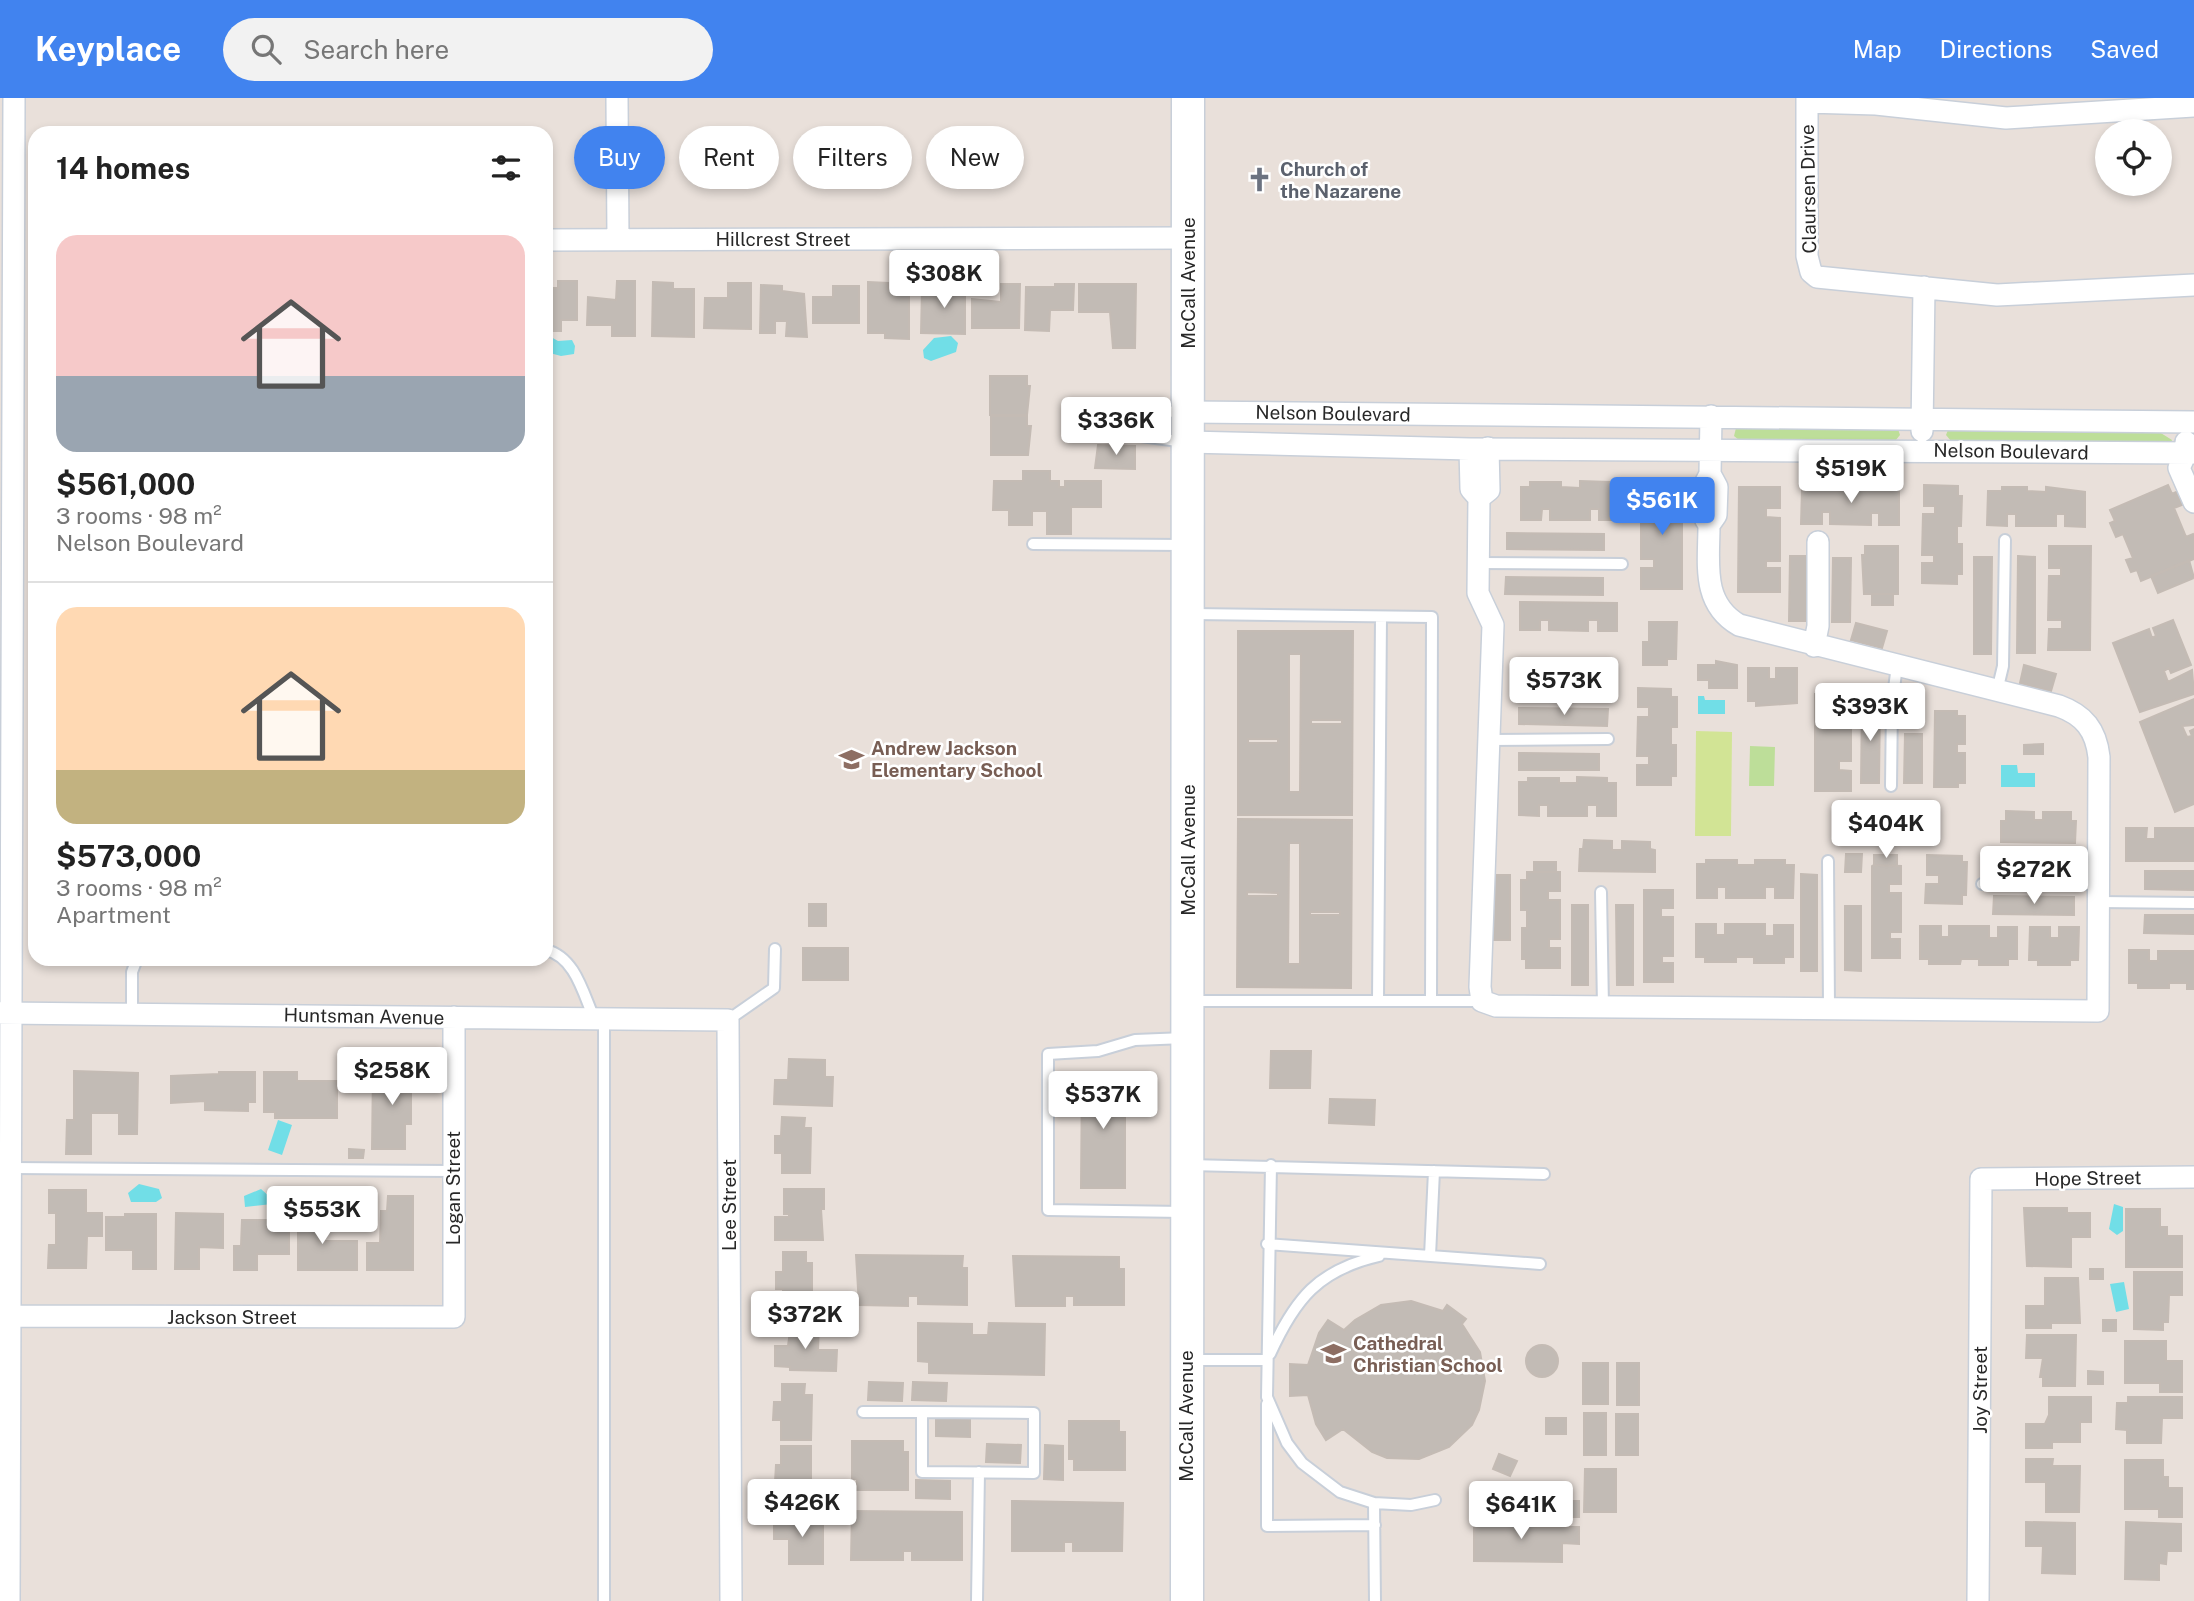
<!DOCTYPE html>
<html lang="en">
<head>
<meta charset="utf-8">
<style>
	body { margin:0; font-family:"Public Sans",sans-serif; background:#f2f2f2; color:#222; height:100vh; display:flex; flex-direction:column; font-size:26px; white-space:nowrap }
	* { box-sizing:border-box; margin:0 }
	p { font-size:23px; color:#767676 }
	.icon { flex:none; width:38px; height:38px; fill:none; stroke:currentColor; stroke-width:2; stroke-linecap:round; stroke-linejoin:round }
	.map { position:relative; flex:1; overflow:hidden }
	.drawer { position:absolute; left:28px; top:28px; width:525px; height:840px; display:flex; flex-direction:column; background:#fff; border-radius:21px; box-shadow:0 4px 10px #0003 }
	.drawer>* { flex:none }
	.top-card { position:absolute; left:574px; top:28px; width:665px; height:63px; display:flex; gap:14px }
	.buttons { position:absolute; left:2095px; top:21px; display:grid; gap:14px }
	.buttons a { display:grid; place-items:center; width:77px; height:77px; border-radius:50%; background:#fff; box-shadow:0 4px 10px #0003; font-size:35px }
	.price { position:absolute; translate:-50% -60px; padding:0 16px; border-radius:7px; background:#fff; color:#222; font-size:23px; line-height:46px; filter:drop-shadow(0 2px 4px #0008) }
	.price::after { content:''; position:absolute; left:50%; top:42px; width:21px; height:16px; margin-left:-10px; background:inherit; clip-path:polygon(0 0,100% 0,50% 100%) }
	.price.selected { background:#4183ef; color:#fff }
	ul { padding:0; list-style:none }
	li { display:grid; align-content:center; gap:14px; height:371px; padding:0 28px }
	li+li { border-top:2px solid #e0e0e0 }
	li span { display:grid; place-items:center; height:217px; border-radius:21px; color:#555 }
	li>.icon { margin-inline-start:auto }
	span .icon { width:126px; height:126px; fill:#fffc; stroke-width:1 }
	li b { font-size:30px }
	h2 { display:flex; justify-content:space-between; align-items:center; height:84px; padding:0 28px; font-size:30px }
	.pill { padding:0 24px; border-radius:32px; background:#fff; box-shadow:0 4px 10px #0003; font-size:24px; line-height:63px }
	.pill.selected { background:#4183ef; color:#fff }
	header { display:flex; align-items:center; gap:42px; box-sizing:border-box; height:98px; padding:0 35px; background:#4183ef; color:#fff }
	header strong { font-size:33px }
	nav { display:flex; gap:38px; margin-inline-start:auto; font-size:24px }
	.search { width:490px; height:63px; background:#f2f2f2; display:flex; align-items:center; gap:18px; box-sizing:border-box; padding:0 24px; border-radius:38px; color:#767676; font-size:26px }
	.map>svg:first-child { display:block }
	.green { fill:#bdde99 }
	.pitch { fill:#d2e495 }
	.water { fill:#71dee7 }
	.building { fill:#c2bbb5; stroke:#c4bbb4; stroke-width:2; fill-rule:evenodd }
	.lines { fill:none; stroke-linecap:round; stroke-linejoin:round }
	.service-casing { stroke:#c8cfd9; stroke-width:14 }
	.minor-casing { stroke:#c8cfd9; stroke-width:24 }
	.secondary-casing { stroke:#c8cfd9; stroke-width:35 }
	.service { stroke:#fff; stroke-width:10 }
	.minor { stroke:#fff; stroke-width:21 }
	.secondary { stroke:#fff; stroke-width:32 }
	.labels { text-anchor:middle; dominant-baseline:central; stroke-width:5; stroke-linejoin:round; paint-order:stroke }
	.worship-label { font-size:19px; font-weight:bold; fill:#5b616d; stroke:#fff; text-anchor:start }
	.street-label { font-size:19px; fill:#282828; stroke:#fff }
	.education-label { font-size:19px; font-weight:bold; fill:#785e54; stroke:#fff; text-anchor:start }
</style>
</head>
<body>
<header>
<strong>Keyplace</strong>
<div class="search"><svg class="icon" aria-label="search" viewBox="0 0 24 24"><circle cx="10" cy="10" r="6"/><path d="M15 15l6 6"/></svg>Search here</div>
<nav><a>Map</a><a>Directions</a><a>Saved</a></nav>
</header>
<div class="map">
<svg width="2194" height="1503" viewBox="0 0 2194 1503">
	<rect width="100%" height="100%" fill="#e9e0da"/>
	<path class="green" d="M1736,330l162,1 2,6 -5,6 -156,-1 -5,-4z
		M1948,332h208l16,10 -1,4 -220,-3 -5,-6z
		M1750,648l25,1 -1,39h-25z"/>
	<path class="pitch" d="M1696,633l36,1 -1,104h-36z"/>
	<path class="water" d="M951,238l7,7 -2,9 -25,9 -7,-3 -1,-8 11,-12z
		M551,239l7,4 14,-1 3,6 -1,8 -13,2 -15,-4v-10z
		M1698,598h6l1,4h20v14h-27z
		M2001,667h16l1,8h17v14h-34z
		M278,1022l14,5 -10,30 -14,-5z
		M139,1086l20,5 3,9 -6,4h-25l-3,-9z
		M261,1091l10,9 1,6 -27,3 -1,-11z
		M2114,1106l9,3v24l-6,4 -8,-6z
		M2124,1184l5,27 -13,3 -6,-28z"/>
	<path class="building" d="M558,183h19v39h-16v11h-15v-43h12z
		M617,183h18v55h-23v-11h-25l1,-28 28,3z
		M653,184l20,1v6h21v48l-42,-1z
		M868,184l20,1v6l21,3v47l-24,-1v-5h-17z
		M728,185h23v46l-47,-1 1,-30h23z
		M945,185h20v51l-44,-1 1,-44 23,1z
		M1001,186h19l-1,44h-47v-29l29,3z
		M1055,186h19l-1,26h-23l-1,21 -24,-1 1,-43h29z
		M1079,186h57l-1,64h-22l-3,-36h-31z
		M761,187l21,1v5l22,3 3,43 -21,-1 1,-15h-12v12h-15z
		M833,188h26v37h-46v-26h20z
		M990,278h37v10h3l-3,29h-37z
		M991,318h36v10h4l-3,29h-37z
		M1098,347l37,1v23l-40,-1z
		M1023,373h27v10h9v6h6v-6h36v26h-30v27h-24v-23h-15v14h-23v-15h-16l1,-29h29z
		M1580,383l29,1v6h9v32h-19v-11h-9v11h-40v-11h-8l-1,11h-20v-33h9v-5h31v5l19,1z
		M1641,387h41v104h-41v-21h13v-9h-13v-44h12v-8h-12z
		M1860,387l30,1v4h9v35h-20v-12h-8v12l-41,-1v-12h-8v12h-21l1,-34h10v-4h30l-1,4h19z
		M1924,387l34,1v10h4l-1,30h-4v18h5v30h-5v10l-35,-1v-20h12v-8h-12l1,-41h12v-8h-11z
		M2168,387l4,9 4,-2 6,13 -8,3 12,29 7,-3 1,3v22l-53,22 -4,-11 -6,2 -5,-12 7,-2 -10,-24 -7,3 -6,-14 5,-2 -5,-11z
		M1739,389h41v21h-14v9l14,1v43h-14v7h14v24h-42z
		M2002,389h25v4l19,1v-5l39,5v35l-20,-1v-12h-9v12h-40v-12h-9v12l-20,-1 1,-34h14z
		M1507,435l97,1v16l-97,-1z
		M1865,448h33v48h-34l-2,-39h3z
		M2049,448h42l-1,104h-42l1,-21h13v-9h-14l1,-44h12v-8h-12z
		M1790,458h17v65h-18z
		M2018,458l17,1v96h-18z
		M1974,459h18l-1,97h-17z
		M1833,460h18l-1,64h-18z
		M2189,462l5,18 -36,15 -7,-17z
		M1506,479l97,1v17l-98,-1z
		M1872,496h21v11h-21z
		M1520,504l97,1v28h-19v-11h-10v11l-39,-1v-10h-9v10h-20z
		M2173,522l18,45 -20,8 -2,-5 -5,3 4,11 24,-12 2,24 -54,18 -27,-69 36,-14 3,9 4,-2 -3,-8z
		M1649,524h28l-1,37h-9v6h-24v-23h6z
		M1856,525l31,8 -5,17 -31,-8z
		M1238,533h115l-1,184h-114zM1289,556h12l-1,138h-11zM1311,622h31v4h-31zM1248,641h30v4h-30z
		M1716,563l21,4v23h-28v-8h-11v-15h18z
		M1519,564h20v11h9v-10h39v11h9v-11h19v33h-8v6l-30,-1v-6h-18v5h-32v-5h-9z
		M2024,567l32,9 -5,17 -31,-8z
		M1748,570h21v11h7v-11h21v35l-41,3v-5h-8z
		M1638,590l33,1v8h6v30h-6v18h5v31h-5v9h-34v-20h12v-9h-12l1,-39h11v-10h-11z
		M1815,596h36v19h-13v10h13v38h-12v9l12,1v20h-36z
		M2194,601v26l-12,1 5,11 5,-1 -2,-5 4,-2v75l-19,8 -35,-90z
		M1862,604h18l-1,81h-18z
		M1519,610l89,1 -1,17 -88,-2z
		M1935,613h22v5h8v28h-8v9h8v30h-7v4h-24z
		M1905,636h17v49h-18z
		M2043,646v10h-19v-9z
		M1519,655l80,1v16h-80z
		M1577,679l30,1v5h9v33h-19v-11h-10v11h-39v-11h-9v11l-20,-1v-33h9v-4h31v5h18z
		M2006,713l28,1v8h9v-8h28v9h5l-1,22 -74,-1v-21h5z
		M1238,721l114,1 -1,168 -114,-1zM1289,745h11v121h-12zM1247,794l31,1v3h-31zM1310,814h30v3h-30z
		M2126,730h21l-1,11h9v-11h39v33h-68z
		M1584,742l28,1v9h10v-9l28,1v7l5,1v22l-76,-1 1,-22h3z
		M1846,756h16l-1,18h-16z
		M1994,756l80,1v17h-80z
		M1874,757h23v11l-23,-1z
		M1927,757l35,1v6h5l-1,33h-4v9l-37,-1 1,-19h13v-9h-12z
		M1706,762h31v5h18v-5h30v5h9l-1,33h-18v-11h-10v11h-39v-11h-9v11h-20v-34h9z
		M1534,764h22v10h-22z
		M1874,767l27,1v18h-12v9h12v39h-11v7h10v19h-28v-92z
		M2145,773h49v19l-49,-1z
		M1527,774h33v19h-12v9h12v39h-11v9h11v20h-34v-9h-4v-31h5v-18h-6v-30h6z
		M1801,776l16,1v96h-16z
		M1494,777h16v65h-17z
		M1644,792h29v18h-12v9h12v39h-11v7h11v19h-29z
		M1994,798l80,1v18l-81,-1z
		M809,806h17v22h-17z
		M1572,807h16v80h-16z
		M1616,807h17v80h-16z
		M1845,808h16v65l-16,-1z
		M2145,817h49v19l-50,-1z
		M1696,826h20v11h9v-11h40v12h9v-11h19v32h-9v6h-30v-6h-18v5h-31v-5h-9z
		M1920,828h21v11h8v-11h40v12h9v-11h19v32h-9v6h-29v-6h-18l-1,5h-31v-5h-9z
		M2030,829h20v11h9v-11h20l-1,33h-8v5h-32v-5h-9z
		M803,850h45v32h-45z
		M2129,852h20v11h9v-10h36v38h-7v-6h-18v5h-31v-5h-9z
		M1271,953h40l-1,37h-40z
		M789,961l36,1v17h8l-1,29 -58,-2 1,-24h13z
		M373,972h43v20h-5v34h-6v25h-33z
		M74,973l64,2 -1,61h-18v-21h-28v41h-25l1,-34h7z
		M219,974h36v30h-7v9l-43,-1v-9l-34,2v-27l48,-2z
		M264,974h33v9h40v37h-62v-6h-11z
		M1082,975h43v115h-44z
		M1330,1001l45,1 -1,25 -45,-2z
		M782,1019l23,1 -1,10h7l-1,45h-28v-20h-7v-17h6z
		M349,1051l15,1 -1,8h-14z
		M784,1091h40v20h-3l2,31h-48v-23h14v-3h-5z
		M49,1092h37v23h16v23h-15l-1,32h-38l1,-23h7v-32h-7z
		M388,1098h25v74h-46v-27h13l1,-32h6z
		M298,1107h21v36h38v29h-59z
		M2024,1110h43v5h23v24h-19v30l-44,-1z
		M2126,1111h34v18h7v9h15v31h-56z
		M176,1115l47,1v34l-24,-1v22h-24z
		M125,1116h31v55h-23v-19h-27v-33h19z
		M242,1122h47v34h-32v16h-23v-24h7z
		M783,1154h23v11h6v44l-29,-1v-17h-7v-17h7z
		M856,1157l107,1 -1,12h5v37l-49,-1v-8h-10v10l-49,-1z
		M1013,1158l106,1v12h5v36h-50v-9h-9v10h-49z
		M2090,1171h13v10h-13z
		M2134,1174h48v23h-13l-1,27h-5v8l-29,-1z
		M2045,1180h33l2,45h-29v5h-25v-22h19z
		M1411,1203l32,10 4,-6 19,14 -4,5 18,28 5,29 -6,29 -7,15 -23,22 -30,12 -32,-1 -15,-6 -29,-23 -17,11 -10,-16 -8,-29 -18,1v-32l18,1 11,-32 9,-13 16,10 11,-10 26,-15z
		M2103,1222h13v11h-13z
		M918,1225l54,1v11h16l1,-12 56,1 -1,51 -115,-2v-11l-11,-1z
		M791,1226h28l-1,26h19l-1,21 -46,-1v-3l-15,-1v-20h13z
		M2027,1237h49l-1,51h-32v-9h-3l3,-19h-17z
		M2125,1243h41v20h16v31h-22v-9h-35z
		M1526 1263a16 16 0 1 1 32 0a16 16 0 1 1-32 0Z
		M1583,1265h25v41h-25z
		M1617,1265h22v42h-22z
		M2088,1273l15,1v12h-15z
		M869,1284l34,1 -1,18 -34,-1z
		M913,1284l34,1 -1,18 -34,-1z
		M782,1286h23l-1,11h8l-1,45h-30v-20h-8l1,-18h8z
		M2049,1299h42v25h-11v20h-28v6h-26v-24h19l4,-9z
		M2128,1299h54v21h-20l-1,25h-34v-13l-11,-1 1,-26h11z
		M1584,1315h22v42h-22z
		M1616,1316h22v41h-22z
		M936,1320l34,1v18l-34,-1z
		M1546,1320h20v16h-20z
		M1069,1323h50v11h6v38h-51v-11h-5z
		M852,1343h51v11h5v38h-51v-11h-5z
		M987,1346l34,1 -1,18 -34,-1z
		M1045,1347l18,1v34l-19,-1z
		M781,1348h30v44h-6l-1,11h-23l1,-18 -7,-1 1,-17h5z
		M1499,1356l18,7 -7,15 -17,-7z
		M2026,1361h27l-1,7h28l-1,46h-33v-30h-20z
		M2125,1362h38v17h5v11h14v29h-23v-8h-34z
		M1585,1371h31v43h-32z
		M916,1382l34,1v18l-34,-1z
		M1012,1403l111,2 -1,48h-49v-9h-9v9h-52z
		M1559,1403h20v16h-20z
		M852,1413l110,1v48h-50v-9h-9v9h-52z
		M774,1420h49v46h-34v-25h-15z
		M1481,1420h54v9h44v17l-17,-1v19l-88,-1v-35h7z
		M2026,1424l49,1v51l-33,-1 1,-27h-17z
		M2126,1424l55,2v27h-14l-1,13 -7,-1v17l-34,-1z"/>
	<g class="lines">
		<defs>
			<path id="service" d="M1185,344l-88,-12 -8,-11 10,-9 86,2
				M1033,446l152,1
				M1478,465l144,1
				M1192,516l240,3 -1,384
				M1997,593l6,-25 2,-126
				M1489,642l119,-1
				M1891,688l1,-83 5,-37
				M1828,763l1,148
				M1982,786h117
				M1601,794l2,115
				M2099,804l95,1
				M546,852c29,7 37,43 48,68
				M1191,903h291
				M1378,903l3,-384
				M132,915v-41l5,-13
				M604,919v584
				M728,922l46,-32 1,-39
				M1189,1067l355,9
				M1271,1067l-4,232 20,46 15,20 38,29 34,11 1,98
				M11,1070l442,3
				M1184,1114l-136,-2v-156l50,-3 37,-11 50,-2
				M1267,1146l273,20
				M1430,1158l4,-85
				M1270,1256c25,-55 48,-84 109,-98
				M1190,1262h77
				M1267,1306v122l108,-1
				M863,1314h59
				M922,1314l112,1v60l-112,-1z
				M1374,1405l37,2 24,-5
				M977,1503l2,-129"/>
			<path id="minor" d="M617,0l1,141
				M1807,0v158l4,16 6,5 180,18 197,-10
				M1807,4l69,2 130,14 188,-12
				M546,142l642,-2
				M1188,314l1006,10
				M1922,333l2,-144
				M1188,344l282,7 724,4
				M2186,344v11l-7,15 15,34
				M1470,351l1,40 8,9 -1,95 15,32 -13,362 2,14 14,5 602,5 1,-254c-3,-27 -15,-42 -40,-51l-320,-81c-38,-22 -30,-62 -30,-100
				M1710,376c-10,17 -13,34 -1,51l7,-10 1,-28 -7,-13 1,-58
				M1479,400l10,-8 -1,-42
				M1814,548l4,-20v-84
				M0,915l728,7 3,581
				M10,1218l444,1v-300
				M9,1503l5,-1503
				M1978,1503l3,-422 213,-2"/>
			<path id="secondary" d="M1187,1503l1,-1503"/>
		</defs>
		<use href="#service" class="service-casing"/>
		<use href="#minor" class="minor-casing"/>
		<use href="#secondary" class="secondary-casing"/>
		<use href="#service" class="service"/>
		<use href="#minor" class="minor"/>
		<use href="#secondary" class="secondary"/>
	</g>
	<defs>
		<symbol id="church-bare" viewBox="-9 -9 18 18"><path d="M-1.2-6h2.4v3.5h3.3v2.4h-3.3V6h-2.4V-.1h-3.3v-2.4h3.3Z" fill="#6b7280" stroke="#fff" stroke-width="2.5" paint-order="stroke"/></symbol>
		<symbol id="school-bare" viewBox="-9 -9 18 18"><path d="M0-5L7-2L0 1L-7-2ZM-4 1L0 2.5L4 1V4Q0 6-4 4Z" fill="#8d6e63" stroke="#fff" stroke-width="2.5" paint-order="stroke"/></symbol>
	</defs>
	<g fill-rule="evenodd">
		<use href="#church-bare" x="1242" y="64" width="35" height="35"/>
		<use href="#school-bare" x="834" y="644" width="35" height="35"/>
		<use href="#school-bare" x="1316" y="1238" width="35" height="35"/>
	</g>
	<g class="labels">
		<g class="worship-label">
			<text x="1280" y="71">Church of<tspan x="1280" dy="22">the Nazarene</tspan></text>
		</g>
		<g class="street-label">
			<text transform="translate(1808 91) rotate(-91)">Claursen Drive</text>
			<text x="783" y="141">Hillcrest Street</text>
			<text transform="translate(1188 185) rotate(-90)">McCall Avenue</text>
			<text transform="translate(1333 315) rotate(1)">Nelson Boulevard</text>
			<text transform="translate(2011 353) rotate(1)">Nelson Boulevard</text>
			<text transform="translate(1188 752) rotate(-90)">McCall Avenue</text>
			<text transform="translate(364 918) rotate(1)">Huntsman Avenue</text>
			<text transform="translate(2088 1080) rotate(-1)">Hope Street</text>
			<text transform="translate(453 1090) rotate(-90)">Logan Street</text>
			<text transform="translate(729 1107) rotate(-90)">Lee Street</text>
			<text x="232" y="1219">Jackson Street</text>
			<text transform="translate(1980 1292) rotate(-90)">Joy Street</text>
			<text transform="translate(1186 1318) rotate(-90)">McCall Avenue</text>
		</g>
		<g class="education-label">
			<text x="871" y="650">Andrew Jackson<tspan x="871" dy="22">Elementary School</tspan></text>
			<text x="1353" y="1245">Cathedral<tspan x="1353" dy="22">Christian School</tspan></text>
		</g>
	</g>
</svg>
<div class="buttons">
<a><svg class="icon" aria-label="locate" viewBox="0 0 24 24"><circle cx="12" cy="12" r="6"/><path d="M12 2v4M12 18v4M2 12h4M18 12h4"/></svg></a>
</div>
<b class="price" style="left:944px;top:212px">$308K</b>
<b class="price" style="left:1116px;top:359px">$336K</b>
<b class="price" style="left:1851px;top:407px">$519K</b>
<b class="price selected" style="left:1662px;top:439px">$561K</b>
<b class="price" style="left:1564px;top:619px">$573K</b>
<b class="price" style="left:1870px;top:645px">$393K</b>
<b class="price" style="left:1886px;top:762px">$404K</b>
<b class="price" style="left:2034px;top:808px">$272K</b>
<b class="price" style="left:392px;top:1009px">$258K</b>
<b class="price" style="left:1103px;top:1033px">$537K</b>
<b class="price" style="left:322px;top:1148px">$553K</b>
<b class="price" style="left:805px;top:1253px">$372K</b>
<b class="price" style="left:802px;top:1441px">$426K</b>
<b class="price" style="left:1521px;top:1443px">$641K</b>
<div class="top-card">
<a class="pill selected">Buy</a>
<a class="pill">Rent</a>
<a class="pill">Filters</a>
<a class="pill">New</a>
</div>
<section class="drawer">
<h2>14 homes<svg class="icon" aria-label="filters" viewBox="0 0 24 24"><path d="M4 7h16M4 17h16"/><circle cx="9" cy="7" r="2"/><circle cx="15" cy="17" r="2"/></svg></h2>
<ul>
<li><span style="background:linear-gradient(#f6c9c9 65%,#9aa5b1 0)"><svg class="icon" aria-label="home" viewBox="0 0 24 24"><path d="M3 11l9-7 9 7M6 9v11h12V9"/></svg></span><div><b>$561,000</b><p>3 rooms · 98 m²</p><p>Nelson Boulevard</p></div></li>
<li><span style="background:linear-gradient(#ffd9b3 75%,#c2b280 0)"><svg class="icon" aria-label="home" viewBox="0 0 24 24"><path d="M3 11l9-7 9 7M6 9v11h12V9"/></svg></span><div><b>$573,000</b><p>3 rooms · 98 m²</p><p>Apartment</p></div></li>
</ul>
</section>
</div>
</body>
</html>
